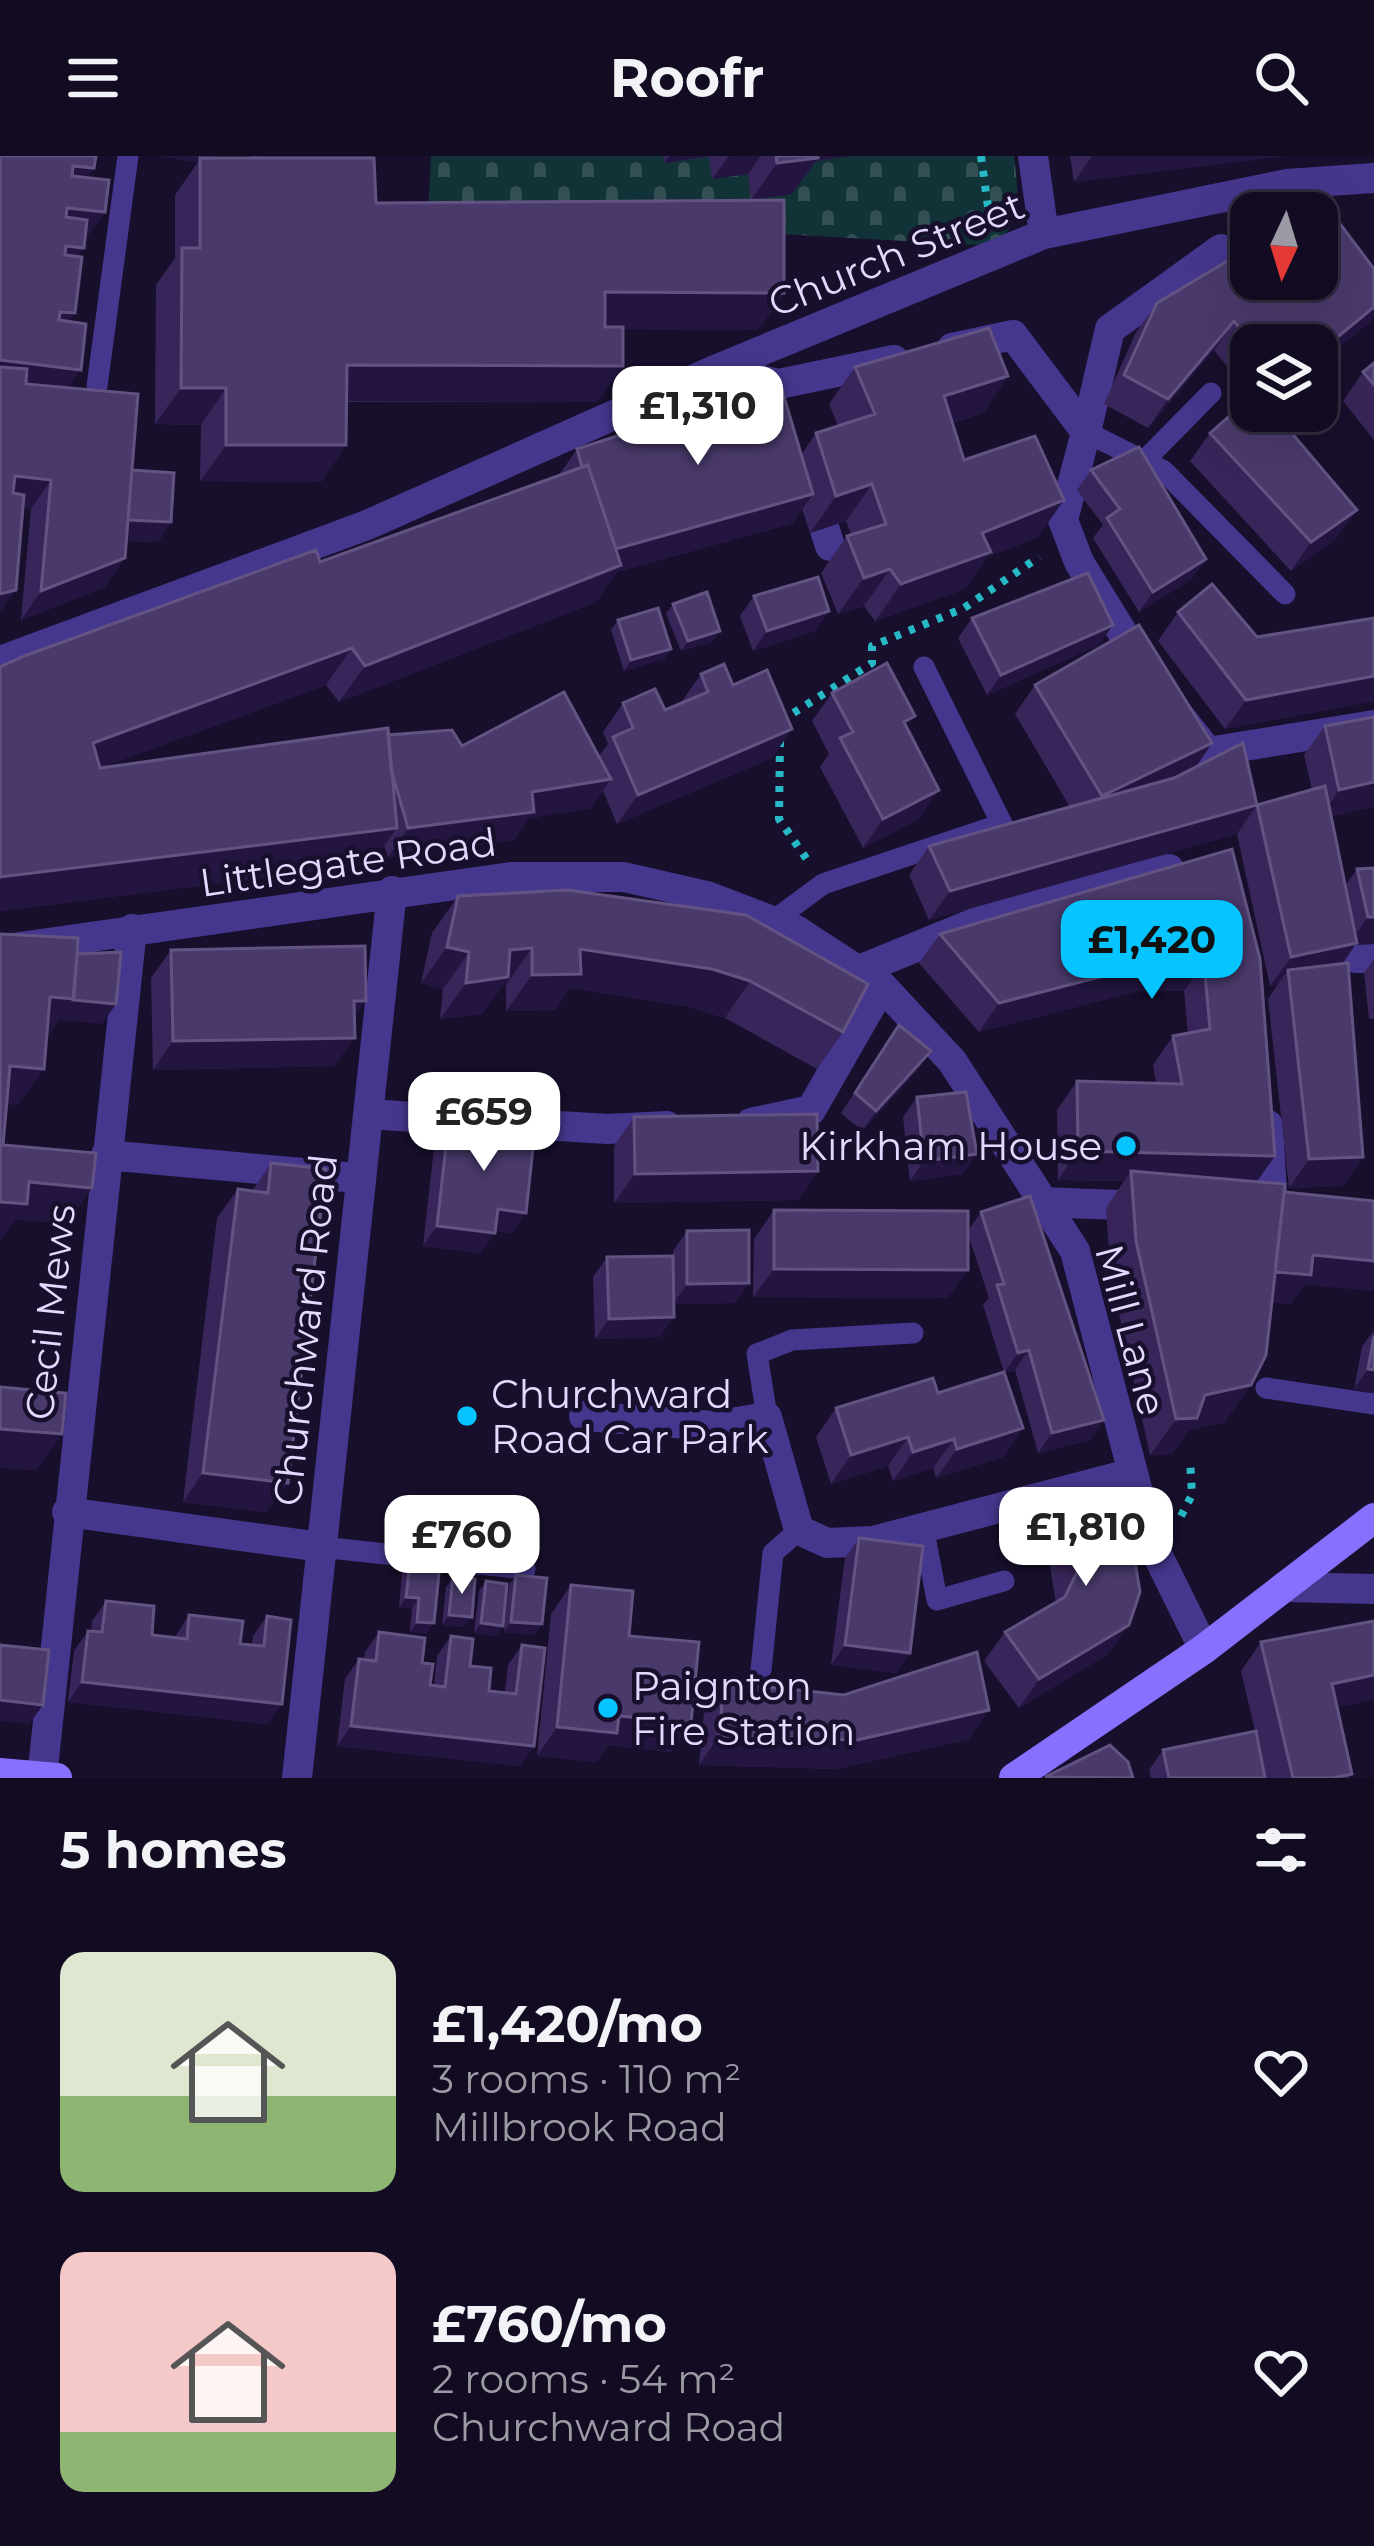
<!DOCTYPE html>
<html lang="en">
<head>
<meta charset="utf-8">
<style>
	body { margin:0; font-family:Montserrat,sans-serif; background:#1f192e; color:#f1f3f6; height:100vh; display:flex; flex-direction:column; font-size:45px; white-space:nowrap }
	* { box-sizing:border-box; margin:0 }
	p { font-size:39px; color:#9c9ba5 }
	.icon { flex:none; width:66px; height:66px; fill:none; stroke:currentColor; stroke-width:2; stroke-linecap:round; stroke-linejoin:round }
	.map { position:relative; height:1622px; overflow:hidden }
	.panel { display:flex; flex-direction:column; background:#120b21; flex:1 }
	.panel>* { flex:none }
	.needle { width:78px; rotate:184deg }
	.fabs { position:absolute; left:1230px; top:36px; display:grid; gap:24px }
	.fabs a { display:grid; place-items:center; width:108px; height:108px; border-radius:24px; background:#120b21; box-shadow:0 12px 48px #0002,0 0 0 3px #312b3f; font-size:60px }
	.price { position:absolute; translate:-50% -102px; padding:0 27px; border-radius:24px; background:#fff; color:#222; font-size:39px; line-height:78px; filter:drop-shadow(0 3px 6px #0008) }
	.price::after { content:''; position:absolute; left:50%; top:72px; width:36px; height:27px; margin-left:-18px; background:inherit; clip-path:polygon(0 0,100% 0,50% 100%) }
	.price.selected { background:#05c4ff; color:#111 }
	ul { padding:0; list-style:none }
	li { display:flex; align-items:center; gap:36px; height:300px; padding:0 60px }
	li span { display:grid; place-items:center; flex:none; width:336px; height:240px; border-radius:24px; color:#555 }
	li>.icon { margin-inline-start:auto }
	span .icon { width:144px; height:144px; fill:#fffc; stroke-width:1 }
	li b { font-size:51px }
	h2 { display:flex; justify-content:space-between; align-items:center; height:144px; padding:0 60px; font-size:51px }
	header { display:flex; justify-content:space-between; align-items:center; height:156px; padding:0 60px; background:#120b21; font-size:54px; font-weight:700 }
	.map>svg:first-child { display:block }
	.cemetery { fill:url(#cemetery-stones) }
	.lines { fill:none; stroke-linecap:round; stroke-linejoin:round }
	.path { stroke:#27b9c5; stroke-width:8; stroke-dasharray:6 9; stroke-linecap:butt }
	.service { stroke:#46378e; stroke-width:21 }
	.minor { stroke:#46378e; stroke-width:30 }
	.tertiary { stroke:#46378e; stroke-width:30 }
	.secondary { stroke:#8870ff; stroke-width:30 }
	.wall { fill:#38265a }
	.shaded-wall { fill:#231540 }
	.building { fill:#4a3a6c; stroke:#625383; stroke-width:3 }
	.poi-dot { fill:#05c4ff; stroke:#180f2c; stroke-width:4.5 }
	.labels { text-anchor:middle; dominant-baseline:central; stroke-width:9; stroke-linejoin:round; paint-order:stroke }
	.street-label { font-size:39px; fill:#e3d9ff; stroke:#180f2c }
	.poi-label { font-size:39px; fill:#e3d9ff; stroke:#180f2c; text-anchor:start }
</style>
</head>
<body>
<header><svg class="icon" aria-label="menu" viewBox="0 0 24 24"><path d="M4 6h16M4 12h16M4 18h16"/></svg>Roofr<svg class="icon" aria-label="search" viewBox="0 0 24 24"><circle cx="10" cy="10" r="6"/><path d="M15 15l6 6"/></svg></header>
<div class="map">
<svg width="1374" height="1622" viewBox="0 0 1374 1622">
	<defs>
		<pattern id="cemetery-stones" width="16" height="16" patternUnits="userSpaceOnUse" patternTransform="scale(3)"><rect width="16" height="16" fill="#113236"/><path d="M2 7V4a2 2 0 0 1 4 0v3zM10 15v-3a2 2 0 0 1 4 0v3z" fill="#344f54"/></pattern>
	</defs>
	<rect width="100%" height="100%" fill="#180f2c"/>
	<path class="cemetery" d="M431,0h583c4,37 11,65 -21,90l-565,-32z"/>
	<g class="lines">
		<path class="path" d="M981,0l8,58 6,2
			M781,565l91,-58v-17l92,-38 75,-51
			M780,585l-1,78 29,42
			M1181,1360l11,-21 -2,-36"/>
		<path class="service" d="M97,230l31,-230
			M1086,276l78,39 121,123
			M1147,302l64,-65
			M773,765l50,-37 179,-60 -78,-157
			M1266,1232l108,16
			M767,1261l-10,-63 35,-14 121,-7
			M923,1370l14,74 67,-19
			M321,1391l204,22
			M761,1514l12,-117 26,-23"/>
		<path class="minor" d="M1033,0l11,78
			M952,192l61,-13 73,97 24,-103 111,-80
			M715,214l64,14 115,-24
			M1086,276l-23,88 16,42 64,104
			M812,333l18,57
			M0,505l367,-136 348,-155 329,-136 243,-50 87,-6
			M1182,563l26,33 166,-27
			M0,794l511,-73h113l83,19 89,34 86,56 70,75 123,190 76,291 53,107
			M1355,802h19
			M862,813l137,-56 170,-44
			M368,958l239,15 60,-3
			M751,967l60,-13 71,-124
			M1268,969l5,85
			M106,999l251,23
			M1039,1046l108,4
			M584,1260l129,10 54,-9 32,113 28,13 46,-2 256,-67
			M67,1356l254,35
			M42,1622l90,-849
			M297,1622l95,-887"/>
		<path class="tertiary" d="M1284,1431l90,2"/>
		<path class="secondary" d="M0,1617l57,5
			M1014,1622l190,-129 170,-131"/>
	</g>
	<path class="wall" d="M160,0l91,2v-2h122l-2,2 5,45 408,90 -26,37 -135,-1v37l-26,36h-250l-1,43 -25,37 -121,-1 1,-56 -46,-1 1,-139 19,-27v-63l23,-33z
		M663,0h187l-34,5 -24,33 -41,6 -3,-26 -36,5 -3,-22 -45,6z
		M1070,0h214l-210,26z
		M88,22l-3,63 -8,16 -8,65 -1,66 103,134 -13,20 -31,-1 -22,46 -84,33 10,-111 -8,-1z
		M1157,147l214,18 -54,45v-21h-66v51l-37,-46 -66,78 -44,-24 32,-72z
		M1374,207v77l-31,-39 20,-29z
		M855,211l153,9 -25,37 -31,10 12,37 74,77 -51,20 -22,32 -90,32 -11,-15 -26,8 -17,-41 26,-37 4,-1 -5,-14 -36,12 -7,-25 -10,15 -176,49 -21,30 -257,100 -13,-17 -226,83 288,-33 74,11 137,10 9,-12 -5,-12 20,-29 42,7 15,-6 21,-30 32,11 59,44 -20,29 -155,66 -14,-33 -12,17 -62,10 -15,22 -126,17 -4,-12 -13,19 -371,47v-244l320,-105 239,-87 18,-26 224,6 15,-22 22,-7 -9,-22z
		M1210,277l126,106 -45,32 -101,-110z
		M1091,314l101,109 -53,33 -46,-74 10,-13 -26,-35z
		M754,440l75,15 -14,20 -62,20 -13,-35z
		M673,448l47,27 -8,11 -31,9 -15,-37z
		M1178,456l79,25 117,-19v83l-149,28 -67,-88z
		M972,462l127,27 -112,50 -29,-57z
		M618,464l53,29 -7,10 -40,12 -13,-41z
		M1035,529l177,58 -16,24 61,38 -20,29 -308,86 -20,-45 20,-29 141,-39 -55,-93z
		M832,537l75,35 12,91 -56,29 -43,-81 9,-13 -17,-33z
		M1374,561l-43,99 14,70 12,-17 17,75 -19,1 -13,19 21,193 -20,29 -54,2 -21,-189 10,-15 -8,2 -33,-152 20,-29 55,-16 -8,-34 21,-29z
		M1232,693l43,307 -19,26 28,10 20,93 -13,19 -19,-2 -47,120 -36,8 -18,25h-21l-39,-178 -5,-69 18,-27 -66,-1 -1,-70 20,-29 79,2 -3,-18 20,-29 15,-3 -4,-42h-46l-159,41 -60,-69 21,-29z
		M458,740l288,19 97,117 -26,37 -92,-51 -39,-12 -116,-18 -15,22 -49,1v-26h-3l-21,29 -42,5 3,-30 -22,-6 11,-50z
		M171,794l183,67 -20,49 -181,4 -2,-92z
		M1374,803v60h-5l-5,-46z
		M899,869l18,46 -55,60 -21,-18z
		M917,941l46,77 -53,7 -7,-64z
		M634,961l184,54 -20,29 -184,3v-57z
		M449,963l63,114 -17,-2 -14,22 -58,-7 12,-107z
		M271,1007l-4,349 -84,-10 34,-284 21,-29 14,2z
		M774,1054l194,21 13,-19 123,208 -14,20 -52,13 -23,-83 -10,3 18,55 -20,29 -67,21 -3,-10 -40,13 -5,-15 -57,18 -15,-47 20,-29 102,-15 66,-21 -21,-67 6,-7 -21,-64 -20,64 -195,-1 1,-58z
		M687,1075l48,72 -61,1 -14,33 -65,2 -2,-62 14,-20 66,-1v-5z
		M1374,1174v63l-20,-4 8,-42z
		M1064,1346l44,152 -89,54 -35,-47 21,-29 51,-29 -12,-73z
		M859,1382l51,115 -14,20 -65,-8 14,-107z
		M410,1406l17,71 -17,-1 2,-24h-13l3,-36z
		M516,1419l26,49 -8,11 -30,-3 5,-47z
		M453,1421l11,50 -22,-2 4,-38z
		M486,1425l10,55 -22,-3 5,-42z
		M571,1429l58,51 62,87 -20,29 -63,-7 -11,17 -60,-6 14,-142z
		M106,1445l46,34 23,2 14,-22 51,29 12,1 1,-9 14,-20 1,108 -200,-22 6,-51 14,-20h3l1,-10z
		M379,1476l43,31 8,22 4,1 3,-30 14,-20 19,30 19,25 16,2 3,-28 14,-20 12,101 -14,20 -183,-20 8,-67 14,-20 5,1 1,-8z
		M1261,1486l76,65 13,71h-199l-2,-8 14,-20 92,-19 -14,-60z
		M724,1526l245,57 -132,30 -138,-4 5,-54z"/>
	<path class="shaded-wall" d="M64,0l30,12 -25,37z
		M160,0h55l-5,7 -10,-5 -2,4z
		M260,0h113l-9,12 -113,1z
		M670,0h40l-46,7z
		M729,0h32l-13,18 -36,5z
		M794,0h56l-34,5 -24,33 -41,6 26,-37z
		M1092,0h192l-210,26z
		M67,52l38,4 -25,35 4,1 -26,36z
		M605,136l179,1 -26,37 -179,-1z
		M1374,151v10l-3,4 -54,45v-12z
		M60,156l15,1 -26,36z
		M1234,165l-20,29 -66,78 20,-29z
		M0,204l81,10 -26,36 -55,-6z
		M347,209l276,1 -26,36 -276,-1z
		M1008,220l-25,37 -65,20 26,-37z
		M181,232h45l-25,37 -46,-1z
		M226,289h120l-25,37 -121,-1z
		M15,320l36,4 -20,29 -31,-4z
		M872,328l-26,37 -36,12 26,-37z
		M813,338l-20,29 -176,49 -21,30 -257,100 26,-36 244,-115z
		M1064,344l-26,37 -51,20 -22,32 -90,32 26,-37 81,-51z
		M1357,354l-21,29 -45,32 20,-29z
		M123,364l48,2 -13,20 -49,-2z
		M125,402l-20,29 -84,33 20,-29z
		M1206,403l-14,20 -53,33 14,-20z
		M890,413l-26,37 -26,8 26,-36z
		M16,434l-16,22v-18z
		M829,455l-14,20 -62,20 14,-20z
		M1113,469l-14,20 -112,50 14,-20z
		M720,475l-8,11 -31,9 7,-10z
		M352,492l-26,37 -258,95 25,-37z
		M671,493l-7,10 -40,12 7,-11z
		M1374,520v25l-149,28 21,-29z
		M792,573l-20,29 -155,66 21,-29z
		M1212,587l-20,29 -111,53 21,-29z
		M611,623l-20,29 -62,10 -15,22 -126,17 20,-29 124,-36z
		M1374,626v25l-55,12 20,-29z
		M939,634l-20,29 -56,29 20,-29z
		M1257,649l-20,29 -308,86 21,-29z
		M397,672l-26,36 -371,47v-34z
		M1368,761h6v27l-19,1 -18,27 -49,-2 -10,14 -8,2 21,-29 57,-12z
		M447,791l22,5 -26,37 -22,-6z
		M532,792l-26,37h-3l-21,29 -42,5 26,-36 44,-33z
		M580,793l132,20 38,12 -25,37 -39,-12 -116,-18 -15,22 -49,1 26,-36z
		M1158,806h46l-20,29h-46l-159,41 20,-29z
		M50,841l66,7 -14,20 -43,-4 -10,15 -25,-1z
		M354,845h12l-21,29z
		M355,882l-21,28 -181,4 20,-29z
		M931,895l-14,20 -55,60 14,-20z
		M10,910l34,3 -26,36 -18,-1z
		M1078,995l197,5 -20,28 -124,-13 -7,10 -66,-1z
		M977,998l-14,20 -53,7 14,-20z
		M1363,1001l-20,29 -54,2 20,-29z
		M818,1015l-20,29 -184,3 21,-29z
		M29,1026l63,6 -25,36 -51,-4 -16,21v-39z
		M498,1053l28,4 -14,20 -28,-4z
		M437,1070l58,7 -14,20 -58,-7z
		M1313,1099l61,6v30l-70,-6 -13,19 -39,-3 20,-29z
		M774,1113l194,1 -20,28 -195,-1z
		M749,1127l-14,20 -62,1 14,-20z
		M674,1161l-14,20 -65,2 14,-20z
		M1029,1194l-14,20 -11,3 14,-20z
		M1368,1213l6,1v23l-20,-4z
		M1251,1229l-26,37 -36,8 -18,25h-21l26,-36 29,-24z
		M1104,1264l-14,20 -52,13 14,-20z
		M1023,1272l-20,29 -67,21 21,-29z
		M0,1273l62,5 -26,37 -36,-3z
		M908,1281l-20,29 -57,18 20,-29z
		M954,1283l-21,29 -40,13 20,-29z
		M203,1317l85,10 -21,29 -84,-10z
		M406,1441l13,1 -7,10h-13z
		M449,1459l23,2 -8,10 -22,-2z
		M417,1466l17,1 -7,10 -17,-1z
		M511,1466l31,2 -8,11 -30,-3z
		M481,1467l22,3 -7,10 -22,-3z
		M1129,1469l-21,29 -89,54 20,-29z
		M845,1489l65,8 -14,20 -65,-8z
		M1374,1519v25l-62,13 20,-29z
		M82,1526l200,22 -14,20 -200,-22z
		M0,1544l43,5 -14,19 -29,-3z
		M989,1554l-20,29 -132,30 -138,-4 20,-29z
		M619,1560l72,7 -20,29 -63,-7 -11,17 -60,-6 20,-29z
		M351,1570l183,20 -14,20 -183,-20z"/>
	<path class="building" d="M0,0h96l-2,12 -21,-2 -1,10 37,4 -4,32 -38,-4 -1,9 21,3 -3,28 -18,-2 -1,9 17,2 -7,56 -15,-1 -1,8 27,4 -5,46 -81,-10z
		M776,0h42v2l-41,5z
		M200,2h174l2,45 408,-3v93l-179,-1v35h18v39l-276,-1 -1,80h-120v-57h-45l1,-140h18z
		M1320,41l54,72v38l-57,47v-9h-64l-19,-24 -66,78 -44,-24 33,-72 94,-56v32h66v-66h-19z
		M989,172l19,48 -64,20 20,64 71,-24 29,64 -82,33 9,19 -90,32 -11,-15 -26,9 -17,-42 39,-12 -14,-40 -36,12 -20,-63 59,-19 -20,-47z
		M1374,207v22l-11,-13z
		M0,211l27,2 -1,15 112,10 -13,164 -84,33 10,-111 -36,-4 -2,17 11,2 -8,95 -16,4z
		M780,227l33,111 -197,55 -28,-84 -6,2 -5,-18z
		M1251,241v14h22l84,99 -46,32 -101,-109z
		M1139,291l67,112 -53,33 -46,-74 13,-9 -29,-39z
		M588,309l33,100 -256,101 -13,-18 -259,95 7,25 288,-40 9,100 -397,49v-210l27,-12 289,-105 4,12z
		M132,314l42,3 -3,49 -43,-2z
		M1088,417l25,52 -112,50 -29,-57z
		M818,421l11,34 -62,20 -13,-35z
		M1212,428l45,53 117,-19v58l-128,24 -68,-88z
		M707,436l13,39 -32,10 -15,-37z
		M658,452l13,41 -40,11 -13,-40z
		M1139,469l73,118 -110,53 -67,-111z
		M887,507l28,53 -11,6 35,68 -56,29 -43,-81 13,-6 -21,-39z
		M724,508l9,21 34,-15 25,59 -154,66 -25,-58 20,-9 -10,-25 32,-14 10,21 43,-18 -7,-18z
		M564,536l47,87 -79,13 2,20 -126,16 -17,-59 -3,-34 64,-5 10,16z
		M1374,561v65l-35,8 -14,-64z
		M1243,587l14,62 -307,86 -21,-45 245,-68z
		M1325,630l32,157 -66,14 -34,-152z
		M1232,693l28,110 15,197 -197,-5 -1,-70 105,3 -9,-48 37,-7 -6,-67h-46l-159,41 -59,-69z
		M1374,712v49h-6l-11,-48z
		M567,734l179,25 122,69 -25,48 -93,-51 -38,-12 -132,-20 1,25 -49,1v-27l-22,2 -2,27 -42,6 3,-31 -22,-5 11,-51z
		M0,778l78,4 -4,61 -24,-2 -6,72 -34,-3 -7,79 93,8 -4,35 -63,-6 -2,22 -27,-2z
		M365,790l1,55h-12l1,37 -182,3 -2,-91z
		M121,796l-5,52 -43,-4 4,-46z
		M1348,807l15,194 -54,2 -21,-189z
		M899,869l32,26 -55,60 -21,-18z
		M966,936l11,62 -53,7 -7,-64z
		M817,958l1,57 -183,3 -1,-57z
		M449,963l86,10 -9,84 -28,-4 -3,24 -58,-7z
		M271,1007l55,6 -38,314 -85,-10 35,-284 30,4z
		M1131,1015l154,13 -19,171 -15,30 -46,10 -8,23 -21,1 -40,-178z
		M1284,1036l90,9v60l-61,-6 -2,20 -36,-3z
		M1030,1040l74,224 -52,13 -23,-83 -11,3 -21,-68 7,-1 -23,-72z
		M774,1054l194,1v59l-194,-1z
		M749,1074v53l-62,1v-53z
		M673,1100l1,61 -65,2 -2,-62z
		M1374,1180v34l-6,-1z
		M1004,1216l19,56 -66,21 -3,-10 -41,13 -5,-15 -57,18 -15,-47 97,-30 5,15z
		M0,1231l66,6 -4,41 -62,-5z
		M1124,1339l16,97 -11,33 -90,54 -34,-47 60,-35 12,-25 -13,-70z
		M859,1382l64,8 -13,107 -65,-8z
		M410,1406l30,2 -6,59 -17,-1 2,-24 -13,-1z
		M516,1419l31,3 -5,46 -31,-2z
		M453,1421l22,2 -3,38 -23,-2z
		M486,1425l21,3 -4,42 -22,-3z
		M571,1429l62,6 -4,45 70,6 -8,81 -72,-7 -2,17 -60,-6z
		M106,1445l48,5 -2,29 35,4 2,-24 54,6 -3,23 24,2 3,-30 24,4 -9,84 -200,-22 6,-51 14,1z
		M1374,1465v54l-42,9 20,90 -20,4h-39l-32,-136z
		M379,1476l46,6 -3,25 11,1 -3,21 15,2 6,-51 22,3 -3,27 21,2 -2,23 27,3 6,-49 23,3 -11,98 -183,-20 8,-67 17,2z
		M0,1489l49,5 -6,55 -43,-5z
		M977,1496l12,58 -132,30 -138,-4 5,-54 120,13z
		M1256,1575l9,47h-96l-6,-28z
		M1110,1589l18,17 5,16 -88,-1z"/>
	<g class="poi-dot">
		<circle cx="1126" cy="990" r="12"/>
		<circle cx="467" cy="1260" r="12"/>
		<circle cx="608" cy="1552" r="12"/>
	</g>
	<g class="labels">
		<g class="street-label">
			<text transform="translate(896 98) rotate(-22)">Church Street</text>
			<text transform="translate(348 706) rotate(-8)">Littlegate Road</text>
			<text transform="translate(50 1156) rotate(-84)">Cecil Mews</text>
			<text transform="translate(305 1174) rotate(-84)">Churchward Road</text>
			<text transform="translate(1131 1174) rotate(75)">Mill Lane</text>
		</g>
		<g class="poi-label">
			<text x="1102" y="990" text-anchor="end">Kirkham House</text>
			<text x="491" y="1238">Churchward<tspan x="491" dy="45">Road Car Park</tspan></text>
			<text x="632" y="1530">Paignton<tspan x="632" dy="45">Fire Station</tspan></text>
		</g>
	</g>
</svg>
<div class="fabs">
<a><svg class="needle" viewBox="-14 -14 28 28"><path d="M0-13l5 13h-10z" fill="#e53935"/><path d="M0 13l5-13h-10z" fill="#9c9ba5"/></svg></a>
<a><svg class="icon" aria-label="layers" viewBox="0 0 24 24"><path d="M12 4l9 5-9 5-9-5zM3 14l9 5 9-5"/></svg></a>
</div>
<b class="price" style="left:698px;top:312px">£1,310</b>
<b class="price selected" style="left:1152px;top:846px">£1,420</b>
<b class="price" style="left:484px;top:1018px">£659</b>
<b class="price" style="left:1086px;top:1433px">£1,810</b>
<b class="price" style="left:462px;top:1441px">£760</b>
</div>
<section class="panel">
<h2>5 homes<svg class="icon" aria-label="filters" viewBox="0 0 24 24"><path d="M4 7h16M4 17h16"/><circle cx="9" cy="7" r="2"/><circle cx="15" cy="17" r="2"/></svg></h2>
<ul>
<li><span style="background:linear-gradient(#dfe7d0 60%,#8fb573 0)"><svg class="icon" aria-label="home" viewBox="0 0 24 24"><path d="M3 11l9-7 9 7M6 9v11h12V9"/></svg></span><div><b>£1,420/mo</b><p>3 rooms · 110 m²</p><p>Millbrook Road</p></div><svg class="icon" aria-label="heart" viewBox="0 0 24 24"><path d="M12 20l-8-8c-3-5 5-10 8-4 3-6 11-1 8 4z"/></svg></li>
<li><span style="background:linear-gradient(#f6c9c9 75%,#8fb573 0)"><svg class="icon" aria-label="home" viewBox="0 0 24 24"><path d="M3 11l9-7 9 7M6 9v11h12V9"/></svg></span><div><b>£760/mo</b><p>2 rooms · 54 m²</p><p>Churchward Road</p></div><svg class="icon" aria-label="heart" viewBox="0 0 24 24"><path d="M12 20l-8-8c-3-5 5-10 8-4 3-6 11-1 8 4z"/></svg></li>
</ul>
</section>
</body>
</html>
